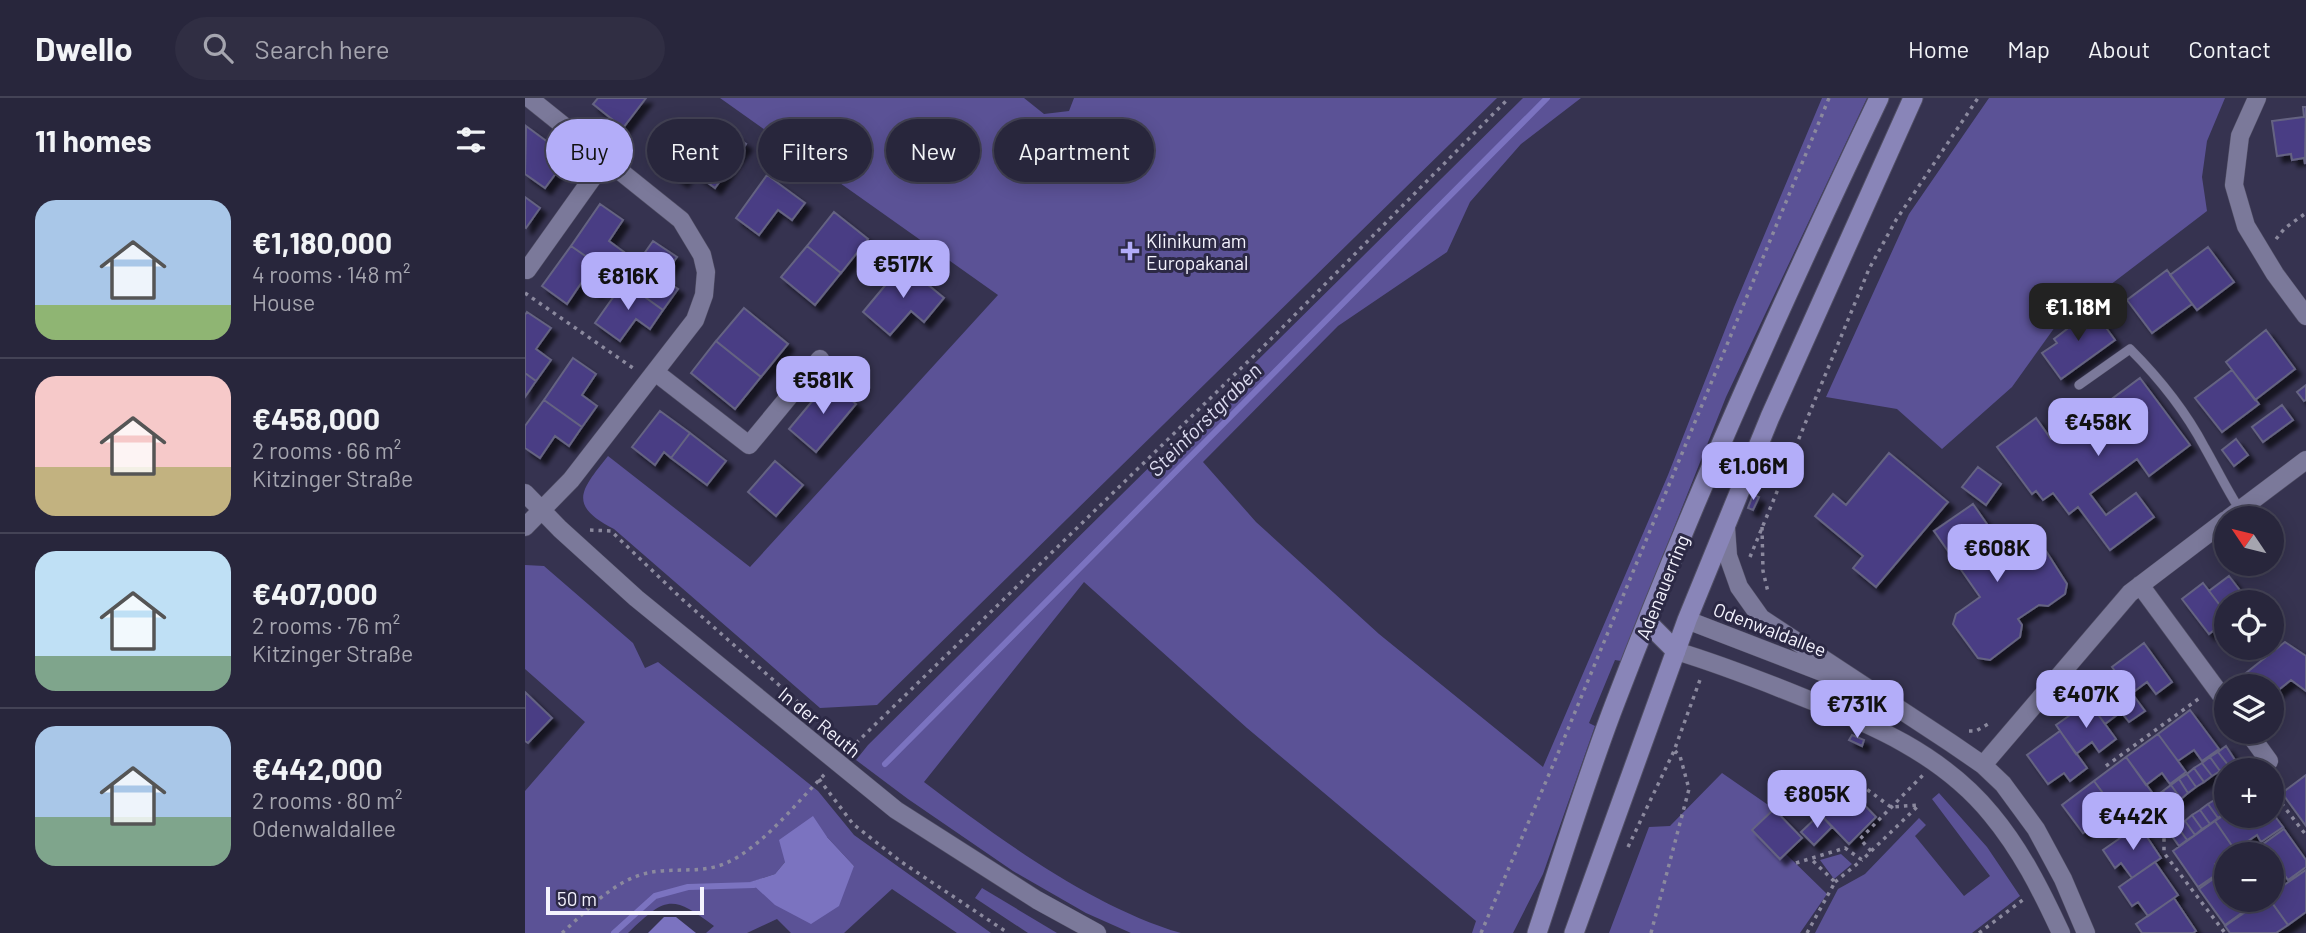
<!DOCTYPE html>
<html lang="en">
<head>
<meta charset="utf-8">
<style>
	body { margin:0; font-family:Barlow,sans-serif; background:#302e43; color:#f1f3f6; height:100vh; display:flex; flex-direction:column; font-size:26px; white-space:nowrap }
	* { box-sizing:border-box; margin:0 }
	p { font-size:23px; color:#a5a5af }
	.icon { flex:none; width:38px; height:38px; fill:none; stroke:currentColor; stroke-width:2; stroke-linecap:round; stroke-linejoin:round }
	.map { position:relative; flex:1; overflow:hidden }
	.sheet { display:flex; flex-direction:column; background:#28263c; width:525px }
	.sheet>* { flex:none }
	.top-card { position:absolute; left:21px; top:21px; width:665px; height:63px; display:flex; gap:14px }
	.needle { width:46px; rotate:305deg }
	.buttons { position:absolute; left:1689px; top:408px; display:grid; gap:14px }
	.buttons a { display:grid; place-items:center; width:70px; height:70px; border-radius:50%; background:#28263c; box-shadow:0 4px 18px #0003,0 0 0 2px #444356; font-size:35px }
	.scale { position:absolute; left:21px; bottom:18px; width:158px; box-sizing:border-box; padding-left:7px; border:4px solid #f4f3fe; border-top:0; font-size:19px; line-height:24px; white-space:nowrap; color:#f4f3fe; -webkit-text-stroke:5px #2c2945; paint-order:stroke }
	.price { position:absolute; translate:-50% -60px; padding:0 16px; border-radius:14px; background:#b3adf9; color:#111; font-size:23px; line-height:46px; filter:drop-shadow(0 2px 4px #0008) }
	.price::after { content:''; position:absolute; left:50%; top:42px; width:21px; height:16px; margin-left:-10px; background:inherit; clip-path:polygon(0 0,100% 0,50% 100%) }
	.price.active { background:#222; color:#fff }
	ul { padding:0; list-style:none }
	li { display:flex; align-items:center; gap:21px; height:175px; padding:0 35px }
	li+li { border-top:2px solid #444356 }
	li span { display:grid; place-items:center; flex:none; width:196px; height:140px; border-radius:21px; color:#555 }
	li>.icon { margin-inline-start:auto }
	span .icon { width:84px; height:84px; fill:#fffc; stroke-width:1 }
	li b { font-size:30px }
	h2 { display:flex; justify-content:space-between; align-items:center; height:84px; padding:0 35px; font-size:30px }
	.pill { padding:0 24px; border-radius:32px; background:#28263c; box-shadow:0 4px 18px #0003,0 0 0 2px #444356; font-size:24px; line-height:63px }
	.pill.active { background:#b3adf9; color:#111 }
	header { display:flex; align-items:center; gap:42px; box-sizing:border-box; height:98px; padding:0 35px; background:#28263c; border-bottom:2px solid #444356 }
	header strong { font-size:33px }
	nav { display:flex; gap:38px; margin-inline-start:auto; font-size:24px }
	.search { width:490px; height:63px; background:#302e43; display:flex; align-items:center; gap:18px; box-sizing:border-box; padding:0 24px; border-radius:38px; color:#a5a5af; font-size:26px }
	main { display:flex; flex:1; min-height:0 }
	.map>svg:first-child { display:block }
	.green { fill:#5b5296; fill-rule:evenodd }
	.water { fill:#7b73c0 }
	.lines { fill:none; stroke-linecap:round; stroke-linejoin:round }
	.stream { stroke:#7b73c0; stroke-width:6 }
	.building { fill:#483d84; stroke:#656382; stroke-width:2; filter:url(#shadow) }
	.service-casing { stroke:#514f65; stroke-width:10 }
	.minor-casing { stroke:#514f65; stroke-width:19 }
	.secondary-casing { stroke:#514f65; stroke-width:21 }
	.path { stroke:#8b899e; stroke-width:3.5; stroke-dasharray:3.5 5; stroke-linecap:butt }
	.service { stroke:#7b799a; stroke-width:9 }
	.minor { stroke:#7b799a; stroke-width:18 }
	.secondary { stroke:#8985b8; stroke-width:19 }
	.poi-dot { fill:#b3adf9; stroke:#2c2945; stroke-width:2.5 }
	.labels { text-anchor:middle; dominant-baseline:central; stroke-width:6; stroke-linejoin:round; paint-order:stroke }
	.poi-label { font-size:19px; fill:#f4f3fe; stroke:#2c2945; text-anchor:start }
	.street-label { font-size:19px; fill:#f4f3fe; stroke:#2c2945 }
	.water-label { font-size:21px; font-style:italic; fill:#dcdbf0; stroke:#2c2945 }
</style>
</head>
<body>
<header>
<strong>Dwello</strong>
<div class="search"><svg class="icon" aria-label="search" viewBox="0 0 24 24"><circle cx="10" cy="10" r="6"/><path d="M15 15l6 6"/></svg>Search here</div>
<nav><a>Home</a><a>Map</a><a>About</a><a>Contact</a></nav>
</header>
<main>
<section class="sheet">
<h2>11 homes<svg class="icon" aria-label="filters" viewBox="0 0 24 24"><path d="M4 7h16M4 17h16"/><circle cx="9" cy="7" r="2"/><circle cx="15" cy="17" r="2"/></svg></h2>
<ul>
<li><span style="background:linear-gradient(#a9c7e8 75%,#8fb573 0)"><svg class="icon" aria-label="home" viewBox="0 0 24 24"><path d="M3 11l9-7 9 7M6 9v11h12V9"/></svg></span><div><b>€1,180,000</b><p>4 rooms · 148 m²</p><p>House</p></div></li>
<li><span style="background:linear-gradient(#f6c9c9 65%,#c2b280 0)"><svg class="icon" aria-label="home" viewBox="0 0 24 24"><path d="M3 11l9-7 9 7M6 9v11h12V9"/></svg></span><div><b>€458,000</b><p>2 rooms · 66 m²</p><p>Kitzinger Straße</p></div></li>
<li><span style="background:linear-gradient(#bfe0f5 75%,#7fa58c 0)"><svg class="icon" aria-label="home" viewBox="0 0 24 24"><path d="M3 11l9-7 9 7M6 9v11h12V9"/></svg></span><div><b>€407,000</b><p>2 rooms · 76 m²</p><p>Kitzinger Straße</p></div></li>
<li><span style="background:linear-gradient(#a9c7e8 65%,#7fa58c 0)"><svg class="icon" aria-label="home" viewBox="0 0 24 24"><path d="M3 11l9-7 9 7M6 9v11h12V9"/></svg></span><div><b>€442,000</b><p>2 rooms · 80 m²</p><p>Odenwaldallee</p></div></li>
</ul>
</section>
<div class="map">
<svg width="1781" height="835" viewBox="0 0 1781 835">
	<defs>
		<filter id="shadow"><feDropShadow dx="6" dy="6" stdDeviation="2" flood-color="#0009"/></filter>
	</defs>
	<rect width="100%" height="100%" fill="#363350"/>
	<path class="green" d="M195,0h304l20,16 25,-3 5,-13h423l-620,607 -57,3 -206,-179c-47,-24 -33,-39 -6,-73l142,111 248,-272z
		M998,0h58l-60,46 -51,58 -23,50 -109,74 -135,136 53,60 123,112 164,133 125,-292 66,-168 88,-209h45l-141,299 -105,264 -6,-1 -26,63 6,3 -52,148 -30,59h-41l4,-12 -229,-193 -163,-146 -160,200c74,56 168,125 257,151h-50l-45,-20 -73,-42 -105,-72 -52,-39 12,-15z
		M1464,0h236l-18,43 -5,36 5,34 -152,116 -43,60 -70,62 -45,-40 -71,-12 83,-183z
		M0,467l19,1 89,77 12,25 13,-6 160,129 36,44 137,98h-34l-65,-44 -48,44h-53l-14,-14 -30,14h-41l8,-7c-43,-32 -48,-29 -86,7h-103v-142l60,-69 -60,-53zM302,739l27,29 -103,16 24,-8 10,-12z
		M1197,675l52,36 -22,21 28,29 6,-5 41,40 -27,39h-191l40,-106 21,-1z
		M1414,695l48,54 33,49 -48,37h-157l23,-44 27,-15 54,-56 7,7 -11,11 49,60 26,-20 -58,-77z
		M1316,756l11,10 -18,15 -14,-19z
		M457,790l75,45h-29l-53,-35z"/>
	<path class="water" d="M288,718l14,21 27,29 -15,40 -28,18 -36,-19 -25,-23 25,-8 10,-12 -6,-22z
		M139,819h12l20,16h-48z"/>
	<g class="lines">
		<path class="stream" d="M360,666l662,-666
			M89,835l41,-37 33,-9 66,-2"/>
	</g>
	<path class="building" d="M73,0h48l-23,30 -30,-24z
		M1778,9h3l-1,57 -1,-6 -12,2 -1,-6 -14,2 -5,-35 32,-4z
		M159,27l25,18 -27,38 -25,-19z
		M1,28l42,31 -23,31 -20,-14z
		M196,28l25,18 -31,44 -25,-18z
		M242,77l38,28 -13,17 -14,-10 -19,25 -23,-17z
		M0,99l15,11 -14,20 -1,-1z
		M75,106l23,16 -14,21 15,11 -14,21 -39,-27z
		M309,114l34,27 -27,34 -34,-27z
		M128,143l24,16 -15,21 16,11 -15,21 -39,-28z
		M46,148l39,27 -14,19 -14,-10 -15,22 -25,-18z
		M282,148l34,27 -26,32 -34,-28z
		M1683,149l26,35 -37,28 -27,-35z
		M378,166l41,34 -20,24 -13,-11 -21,24 -27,-23z
		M1642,172l25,34 -40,29 -25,-33z
		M99,184l39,28 -13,19 -14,-10 -16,22 -25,-18z
		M1566,209l24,33 -54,39 -19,-26 15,-10 -3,-4 13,-10 -3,-4z
		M219,210l44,36 -27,33 -45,-36z
		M2,214l24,16 -15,21 15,11 -15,21 -11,-8v-58z
		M1741,232l29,39 -40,31 -29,-38z
		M191,243l45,36 -26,32 -44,-36z
		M48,260l23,16 -14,21 15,11 -15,21 -38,-27z
		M1707,272l27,34 -37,28 -27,-34z
		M0,275l11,8 -11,16z
		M1615,280l50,67 -41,31 -12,-17 -47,35 16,21 30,-22 18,24 -44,33 -32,-43 -9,7 -16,-21 -10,7 -7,-9 -4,3 -35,-47 39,-29 15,21 37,-27 2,3z
		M304,283l27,23 -40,48 -27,-23z
		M1781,287v15l-2,1 -7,-9z
		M19,302l38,27 -13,19 -14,-10 -15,22 -15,-10v-22z
		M1757,307l11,15 -30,22 -11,-15z
		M135,313l30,22 -19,25 -7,-6 -9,13 -23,-18z
		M165,335l36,28 -19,24 -36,-27z
		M1711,341l12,16 -14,11 -12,-16z
		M1364,355l59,49 -72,85 -23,-19 10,-12 -48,-40 18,-22 13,11z
		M250,363l28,24 -27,31 -28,-24z
		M1453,369l23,17 -15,21 -24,-18z
		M1228,397l6,2 -6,13 -5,-2z
		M1448,406l42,60 23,-17 8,4 21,33 -2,10 -17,12 -9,-1 -21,14 4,6 -2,12 -30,23 -12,-2 -25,-34 3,-10 24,-17 -46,-66z
		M1704,478l20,26h-23v11l-17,-22z
		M1678,485l23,30v8l-17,13 -27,-35z
		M1760,544l21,14v35l-15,-11 -20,16v-10h-15l-10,-13z
		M1619,545l28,39 -16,12 -9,-12 -15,11 -20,-26z
		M1591,574l29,39 -16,11 -8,-10 -16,12 -21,-29z
		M0,594l27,26 -24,25 -3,-2z
		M1564,604l27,37 -17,13 -7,-10 -16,12 -20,-29z
		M1665,612l29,39 -17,12 -8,-11 -16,11 -20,-27z
		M1535,633l27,37 -17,13 -6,-8 -16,11 -21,-29z
		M1633,636l28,38 -16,12 -8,-11 -16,12 -20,-28z
		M1327,637l12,5 -2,6 -13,-6z
		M1701,648l9,14 -7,5 -10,-13z
		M1693,654l10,13 -8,6 -10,-14z
		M1601,659l28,38 -16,11 -7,-9 -16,12 -21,-28z
		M1685,659l10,14 -8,5 -10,-13z
		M1677,665l10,13 -8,6 -10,-14z
		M1669,670l10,14 -8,5 -9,-13z
		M1662,676l9,13 -8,6 -9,-14z
		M1781,677v51l-24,-33z
		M1654,681l9,14 -7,6 -10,-14z
		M1569,683l27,37 -17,12 -6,-8 -15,11 -21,-28z
		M1646,687l10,14 -8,5 -10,-13z
		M1322,689l29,30 -27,27 -29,-30z
		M1638,693l10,13 -8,6 -10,-14z
		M1699,695l2,3v16l-10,-13z
		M1630,698l10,14 -8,5 -10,-13z
		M1691,701l10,13 -8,6 -10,-14z
		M1683,706l10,14 -8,6 -10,-14z
		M1249,711l28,29 -22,21 -28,-29z
		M1675,712l10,14 -8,5 -10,-14z
		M1746,713l12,16 -22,15 -4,-7 -22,15 -20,-29 11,-7 45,2z
		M1295,716l12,13 -18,18 -13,-13z
		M1667,717l10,14 -7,6 -10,-14z
		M1660,723l10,14 -8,5 -10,-14z
		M1690,723l20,29 -9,4v3l-11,7 5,8 -22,15 -25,-36z
		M1614,727l22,33 -29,20 -11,-15 -6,5 -12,-18z
		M1652,728l10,14 -8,6 -10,-14z
		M1759,731l22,31v7l-18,13 -5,-7 -12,8v-27h-22z
		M1630,764l23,33 -30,21 -10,-14 -6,4 -13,-19z
		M1701,772v30h19l-3,2 5,7 -22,16 -26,-36z
		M1781,772v42l-18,13 -18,-25 1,-6z
		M1649,800l22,33 -3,2h-51l-6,-9z
		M1738,802h7l18,25 -12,8h-46l-5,-7z"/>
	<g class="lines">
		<defs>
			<path id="service" d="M1554,287l51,-36c29,29 56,63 75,99 12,21 22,42 35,62"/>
			<path id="minor" d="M1732,0l-17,38 -6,49 12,41 29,48 31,42
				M0,171l2,1 79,-111
				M130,274l94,73 71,-86
				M0,395l35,36 76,69 260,212 141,90 60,33
				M1704,420l77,-58
				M0,429l46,-47 124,-160 9,-25 2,-23 -4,-17 -21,-35 -152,-122
				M1201,430l2,28 11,31 22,31 190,125 32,22 20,19 33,45 27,50 23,54
				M1615,487l86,117
				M1162,522l153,59
				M1151,553c43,13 84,29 126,46 69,27 140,57 189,117 30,36 50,76 70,119
				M1723,634l21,29
				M1458,667l147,-172 96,-73"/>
			<path id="secondary" d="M1122,524l29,29
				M1012,835c26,-78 50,-158 80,-235 78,-204 168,-403 262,-600
				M1049,835l113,-313 83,-203 143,-319"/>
		</defs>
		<use href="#service" class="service-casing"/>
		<use href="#minor" class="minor-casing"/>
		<use href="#secondary" class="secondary-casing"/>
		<path class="path" d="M1751,141l9,-11 21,-15
			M0,195l108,75
			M1237,429l1,44 5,21
			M65,432l21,1 71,68 133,118
			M1225,459l119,-288 27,-49 82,-122
			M1444,633h7l12,-7 3,1
			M325,651l418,-407 241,-244
			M1581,668l95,-69
			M294,681l34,45 47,37 108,72
			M1746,692l35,45
			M1657,715l-18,14v26l61,80
			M1260,716c11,-12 24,-31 39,-38 18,-10 52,21 67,31l28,-2
			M1103,749l46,-96 27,-74
			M1346,753l-11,-12 63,-64
			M1271,765l49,-15 17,12 57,-55
			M1310,784l27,-22
			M37,835c29,-26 57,-59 98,-62 22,-2 43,1 64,-7 38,-16 72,-61 101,-90
			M956,835l75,-175 273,-660
			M1126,835l38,-144 -9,-33 -5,-5
			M1282,835l28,-51 -24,-23
			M1454,835l45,-34"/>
		<use href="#service" class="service"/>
		<use href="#minor" class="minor"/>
		<use href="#secondary" class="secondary"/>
	</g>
	<path class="poi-dot" d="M601.5 142.5h7v7h7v7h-7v7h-7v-7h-7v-7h7z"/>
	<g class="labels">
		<g class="poi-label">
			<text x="621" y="142">Klinikum am<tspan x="621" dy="22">Europakanal</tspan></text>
		</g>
		<g class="street-label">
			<text transform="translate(1137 489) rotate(-68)">Adenauerring</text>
			<text transform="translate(1245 531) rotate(21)">Odenwaldallee</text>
			<text transform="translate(295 624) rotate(39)">In der Reuth</text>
		</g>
		<g class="water-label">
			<text transform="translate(679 321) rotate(-45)">Steinforstgraben</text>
		</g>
	</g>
</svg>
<div class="buttons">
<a><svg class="needle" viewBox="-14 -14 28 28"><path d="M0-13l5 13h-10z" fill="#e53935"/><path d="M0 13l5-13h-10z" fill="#a5a5af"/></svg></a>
<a><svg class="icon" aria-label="locate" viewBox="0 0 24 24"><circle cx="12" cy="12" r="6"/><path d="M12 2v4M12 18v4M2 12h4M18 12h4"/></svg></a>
<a><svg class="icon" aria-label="layers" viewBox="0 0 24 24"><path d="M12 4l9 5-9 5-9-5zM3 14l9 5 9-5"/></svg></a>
<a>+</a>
<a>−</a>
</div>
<div class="scale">50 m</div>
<b class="price" style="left:378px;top:202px">€517K</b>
<b class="price" style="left:103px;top:214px">€816K</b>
<b class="price active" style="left:1553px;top:245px">€1.18M</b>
<b class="price" style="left:298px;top:318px">€581K</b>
<b class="price" style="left:1573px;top:360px">€458K</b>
<b class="price" style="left:1228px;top:404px">€1.06M</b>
<b class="price" style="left:1472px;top:486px">€608K</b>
<b class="price" style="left:1561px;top:632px">€407K</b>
<b class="price" style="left:1332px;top:642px">€731K</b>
<b class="price" style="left:1292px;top:732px">€805K</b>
<b class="price" style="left:1608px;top:754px">€442K</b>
<div class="top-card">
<a class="pill active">Buy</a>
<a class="pill">Rent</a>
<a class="pill">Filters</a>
<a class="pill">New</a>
<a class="pill">Apartment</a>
</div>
</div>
</main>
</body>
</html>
